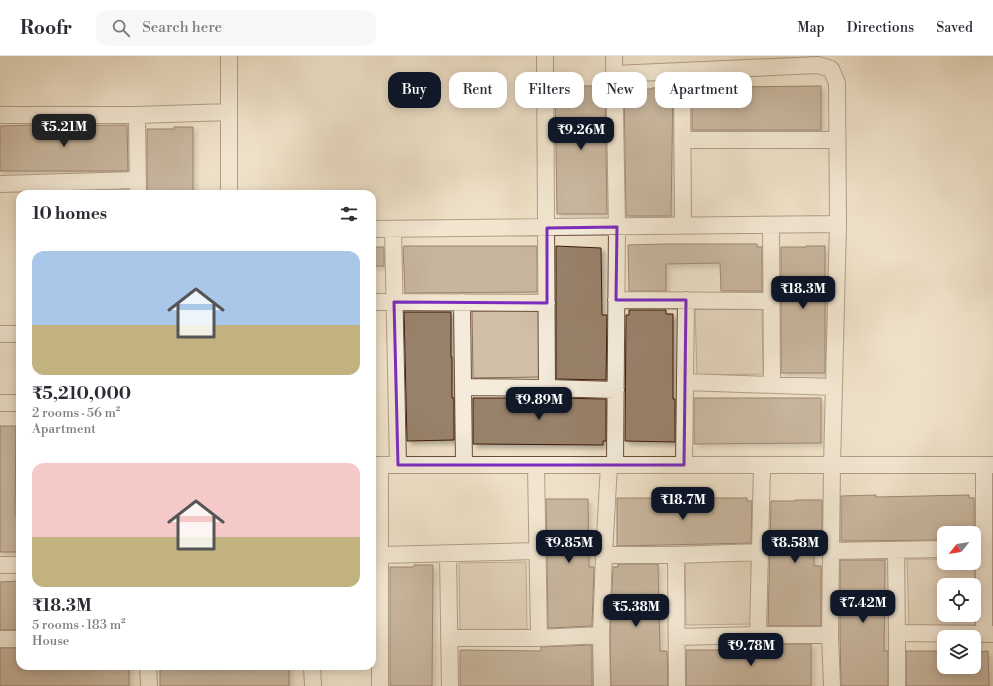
<!DOCTYPE html>
<html lang="en">
<head>
<meta charset="utf-8">
<style>
	body { margin:0; font-family:"Libre Bodoni",serif; background:#f7f7f7; color:#2b2b33; height:100vh; display:flex; flex-direction:column; font-size:15px; white-space:nowrap }
	* { box-sizing:border-box; margin:0 }
	p { font-size:13px; color:#7c7c81 }
	.icon { flex:none; width:22px; height:22px; fill:none; stroke:currentColor; stroke-width:2; stroke-linecap:round; stroke-linejoin:round }
	.map { position:relative; flex:1; overflow:hidden }
	.drawer { position:absolute; left:16px; top:134px; width:360px; height:480px; display:flex; flex-direction:column; background:#fff; border-radius:12px; box-shadow:0 2px 10px #0003 }
	.drawer>* { flex:none }
	.guide { position:absolute; left:388px; top:16px; width:380px; height:36px; display:flex; gap:8px }
	.needle { width:26px; rotate:240deg }
	.fabs { position:absolute; left:937px; top:470px; display:grid; gap:8px }
	.fabs a { display:grid; place-items:center; width:44px; height:44px; border-radius:8px; background:#fff; box-shadow:0 2px 10px #0003; font-size:20px }
	.price { position:absolute; translate:-50% -34px; padding:0 9px; border-radius:8px; background:#111827; color:#fff; font-size:13px; line-height:26px; filter:drop-shadow(0 1px 2px #0008) }
	.price::after { content:''; position:absolute; left:50%; top:24px; width:12px; height:9px; margin-left:-6px; background:inherit; clip-path:polygon(0 0,100% 0,50% 100%) }
	.price.selected { background:#222; color:#fff }
	ul { padding:0; list-style:none }
	li { display:grid; align-content:center; gap:8px; height:212px; padding:0 16px }
	li span { display:grid; place-items:center; height:124px; border-radius:12px; color:#555 }
	li>.icon { margin-inline-start:auto }
	span .icon { width:72px; height:72px; fill:#fffc; stroke-width:1 }
	li b { font-size:17px }
	h2 { display:flex; justify-content:space-between; align-items:center; height:48px; padding:0 16px; font-size:17px }
	.tag { padding:0 14px; border-radius:12px; background:#fff; box-shadow:0 2px 10px #0003; font-size:14px; line-height:36px }
	.tag.selected { background:#111827; color:#fff }
	header { display:flex; align-items:center; gap:24px; box-sizing:border-box; height:56px; padding:0 20px; background:#fff; border-bottom:1px solid #e1e1e2 }
	header strong { font-size:19px }
	nav { display:flex; gap:22px; margin-inline-start:auto; font-size:14px }
	.search { width:280px; height:36px; background:#f7f7f7; display:flex; align-items:center; gap:10px; box-sizing:border-box; padding:0 14px; border-radius:12px; color:#7c7c81; font-size:15px }
	.map>svg:first-child { display:block }
	.green { fill:#d0bea7; stroke:#866c58; fill-rule:evenodd }
	.building { fill:#98816b; stroke:#3b1a08; filter:url(#shadow) }
	.lines { fill:none; stroke-linecap:round; stroke-linejoin:round }
	.minor-casing { stroke:#684c38; stroke-width:18 }
	.minor { stroke:#f4ebdb; stroke-width:16 }
	.marked { fill:none; stroke:#7b2cbf; stroke-width:3; stroke-linejoin:round }
</style>
</head>
<body>
<header>
<strong>Roofr</strong>
<div class="search"><svg class="icon" aria-label="search" viewBox="0 0 24 24"><circle cx="10" cy="10" r="6"/><path d="M15 15l6 6"/></svg>Search here</div>
<nav><a>Map</a><a>Directions</a><a>Saved</a></nav>
</header>
<div class="map">
<svg width="993" height="630" viewBox="0 0 993 630">
	<defs>
		<filter id="shadow"><feDropShadow dx="3.5" dy="3.5" stdDeviation="2" flood-color="#0004"/></filter>
	</defs>
	<rect width="100%" height="100%" fill="#eee0c7"/>
	<filter id="stains"><feTurbulence type="fractalNoise" baseFrequency=".005" numOctaves="4"/><feColorMatrix values="0 0 0 0 .2 0 0 0 0 .09 0 0 0 0 .02 0 0 0 .5 -.17"/></filter>
	<radialGradient id="worn" r=".72"><stop offset=".6" stop-color="#630" stop-opacity="0"/><stop offset="1" stop-color="#630" stop-opacity=".3"/></radialGradient>
	<path class="green" d="M129,134v4h-67v-3z
		M695,252h67l1,66 -66,1z
		M539,254l1,67 -67,1 -1,-67z
		M752,502l1,66 -67,1 -1,-66z
		M907,503h37v4h30v-4l1,66 -66,1zM944,529h30v30h-30z
		M526,506l1,67 -67,1 -1,-67z"/>
	<path class="building" d="M583,30h19v3h3l2,125h-50l-2,-126h28z
		M728,30v1l93,-1v44h-129v-43z
		M652,32h21l-2,128h-45l-2,-127h28z
		M34,69v1l93,-1 1,46h-128v-45z
		M174,71h19v67h-46v-65h27z
		M665,188h92v3h5v44h-41l-1,-28 -54,1v27h-37l-1,-46z
		M404,190h133v46l-132,1 -2,-46z
		M556,190l45,2 1,67h5l-1,65 -50,-1z
		M806,190h19v127h-44v-126h25z
		M372,191h12v19h-12z
		M629,254h37v4h7v85h2v43l-50,-1 1,-126h3z
		M404,256h47v45h1v41h2v42l-47,1z
		M473,342h36v1l45,-1 52,1v42h-3v4l-130,-1z
		M694,342h127v45l-127,1z
		M0,370h16l-1,89h2v37h-17z
		M876,439v2l93,-2v3h5v35h-30v7l-103,1v-45z
		M617,442h130v3h5l-1,42 -134,3z
		M546,443h42l1,68h5l-2,59 -44,2z
		M795,444h27v37h-8v29h7v60h-53l3,-125h24z
		M840,504h45l-1,91h4v35h-47l-1,-51z
		M618,508h40l2,87h7l1,35h-57l-1,-51 3,-68h5z
		M414,509h19l-1,121h-42v-119h24z
		M20,525v49h-20v-48z
		M765,588h46v42h-125v-36h79z
		M592,589v41h-132v-36l81,1v-4z
		M0,592h20v18h109v20h-129z
		M906,595h36l1,16h31v-15l14,-1 1,35h-83z
		M160,610h129v20h-129z"/>
	<g class="lines">
		<defs>
			<path id="minor" d="M545,0l2,332 69,2
				M614,0l3,171 -2,238
				M682,15l1,155
				M614,18l204,-9 13,4 6,14 1,141
				M0,59h137l92,-3
				M137,59l1,79
				M682,84h155
				M0,128l138,-4
				M229,138v-138
				M771,169l1,160
				M372,173l466,-5 -6,241 -2,170
				M393,173l5,236
				M616,244l156,1
				M372,246l175,1
				M462,246l2,163
				M0,278h20
				M685,326l1,-82
				M463,331l84,1
				M0,347h20
				M372,409h621
				M380,409v221
				M536,409l3,173 62,-3 1,51
				M684,409l1,-83 149,5
				M762,409l-4,170h72l2,51
				M896,494l1,83
				M831,495l113,-2
				M448,498l2,132
				M380,499l158,-4
				M604,499h72l1,131
				M676,499l84,-3
				M0,509h20
				M984,578v-169
				M601,579l3,-80 5,-90
				M677,581l81,-2
				M449,582h90
				M0,583h20
				M148,610l1,20
				M312,610l1,20
				M897,630v-53l96,1"/>
		</defs>
		<use href="#minor" class="minor-casing"/>
		<use href="#minor" class="minor"/>
	</g>
	<path d="M0 0H993V630H0ZM617,171l-1,73h70l-2,165h-286l-4,-163 153,1v-75z" fill="#eee0c7" fill-opacity=".55" fill-rule="evenodd"/>
	<path class="marked" d="M617,171l-1,73h70l-2,165h-286l-4,-163 153,1v-75z"/>
	<rect width="100%" height="100%" filter="url(#stains)"/>
	<rect width="100%" height="100%" fill="url(#worn)"/>
</svg>
<div class="fabs">
<a><svg class="needle" viewBox="-14 -14 28 28"><path d="M0-13l5 13h-10z" fill="#e53935"/><path d="M0 13l5-13h-10z" fill="#7c7c81"/></svg></a>
<a><svg class="icon" aria-label="locate" viewBox="0 0 24 24"><circle cx="12" cy="12" r="6"/><path d="M12 2v4M12 18v4M2 12h4M18 12h4"/></svg></a>
<a><svg class="icon" aria-label="layers" viewBox="0 0 24 24"><path d="M12 4l9 5-9 5-9-5zM3 14l9 5 9-5"/></svg></a>
</div>
<b class="price selected" style="left:64px;top:92px">₹5.21M</b>
<b class="price" style="left:581px;top:95px">₹9.26M</b>
<b class="price" style="left:803px;top:254px">₹18.3M</b>
<b class="price" style="left:539px;top:365px">₹9.89M</b>
<b class="price" style="left:683px;top:465px">₹18.7M</b>
<b class="price" style="left:569px;top:508px">₹9.85M</b>
<b class="price" style="left:795px;top:508px">₹8.58M</b>
<b class="price" style="left:863px;top:568px">₹7.42M</b>
<b class="price" style="left:636px;top:572px">₹5.38M</b>
<b class="price" style="left:751px;top:611px">₹9.78M</b>
<div class="guide">
<a class="tag selected">Buy</a>
<a class="tag">Rent</a>
<a class="tag">Filters</a>
<a class="tag">New</a>
<a class="tag">Apartment</a>
</div>
<section class="drawer">
<h2>10 homes<svg class="icon" aria-label="filters" viewBox="0 0 24 24"><path d="M4 7h16M4 17h16"/><circle cx="9" cy="7" r="2"/><circle cx="15" cy="17" r="2"/></svg></h2>
<ul>
<li><span style="background:linear-gradient(#a9c7e8 60%,#c2b280 0)"><svg class="icon" aria-label="home" viewBox="0 0 24 24"><path d="M3 11l9-7 9 7M6 9v11h12V9"/></svg></span><div><b>₹5,210,000</b><p>2 rooms · 56 m²</p><p>Apartment</p></div></li>
<li><span style="background:linear-gradient(#f6c9c9 60%,#c2b280 0)"><svg class="icon" aria-label="home" viewBox="0 0 24 24"><path d="M3 11l9-7 9 7M6 9v11h12V9"/></svg></span><div><b>₹18.3M</b><p>5 rooms · 183 m²</p><p>House</p></div></li>
</ul>
</section>
</div>
</body>
</html>
